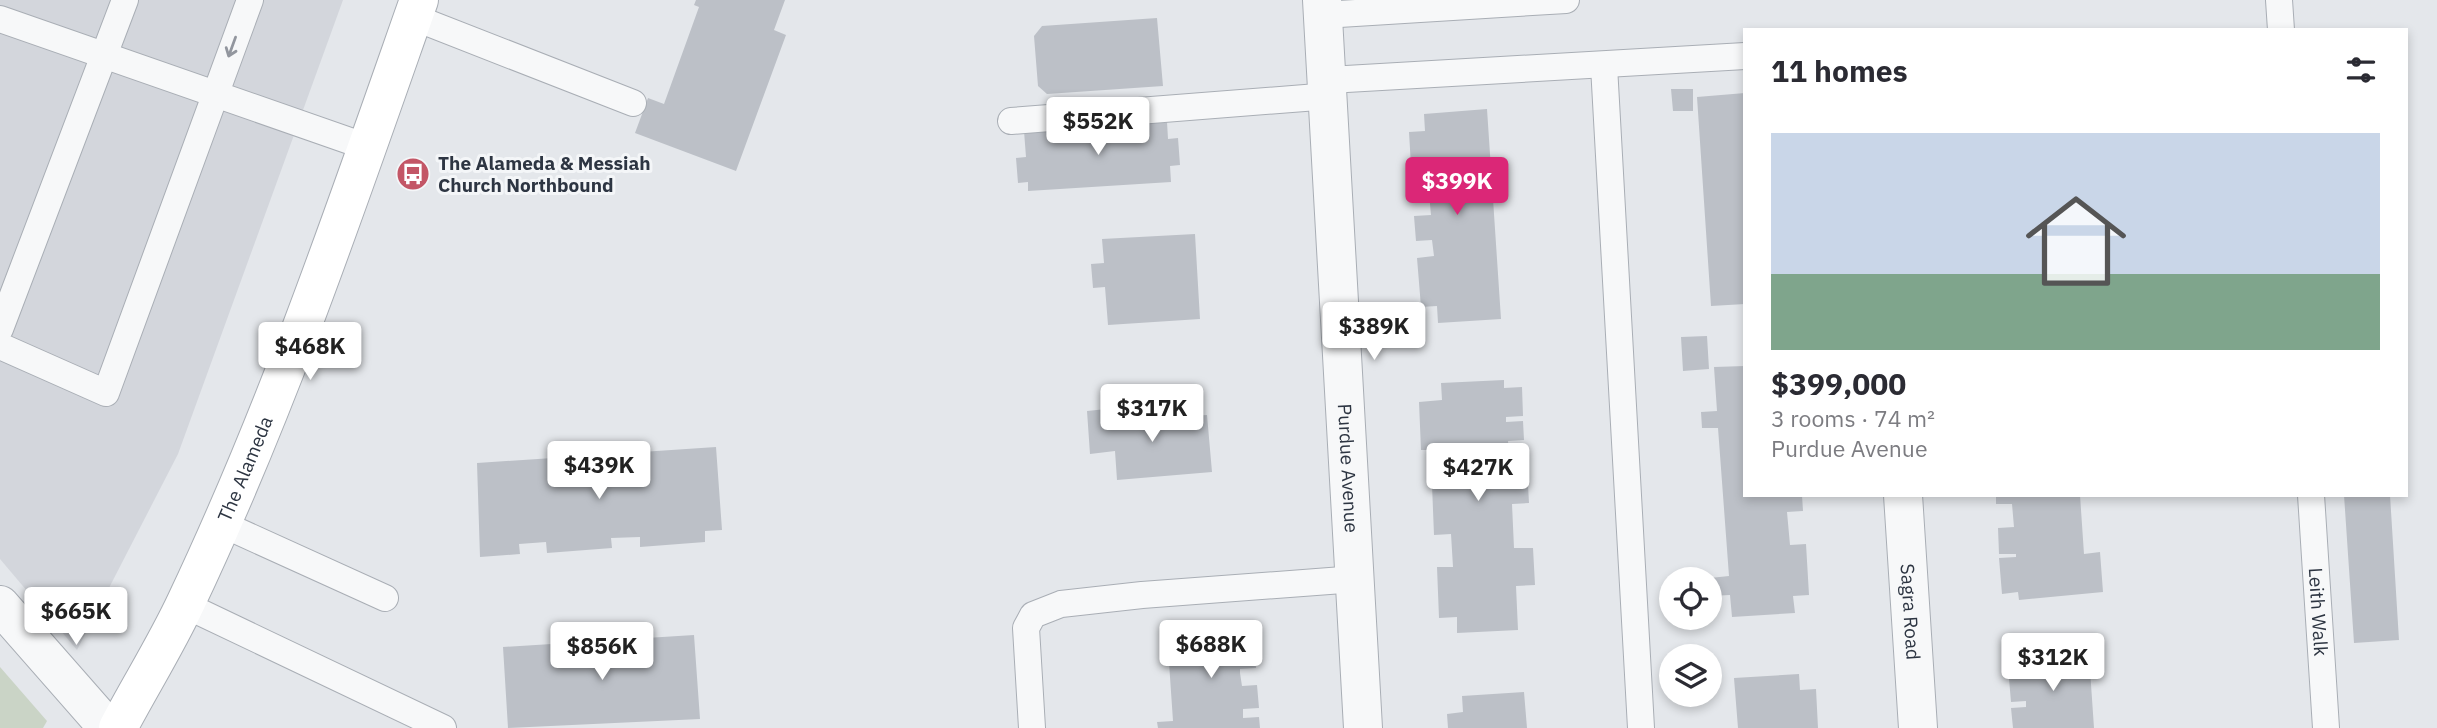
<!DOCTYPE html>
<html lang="en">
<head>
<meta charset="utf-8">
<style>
	body { margin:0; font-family:"IBM Plex Sans",sans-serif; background:#f2f2f3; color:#2b2b33; height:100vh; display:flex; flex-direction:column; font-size:26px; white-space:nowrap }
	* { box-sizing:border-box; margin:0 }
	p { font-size:23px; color:#7c7c81 }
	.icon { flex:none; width:38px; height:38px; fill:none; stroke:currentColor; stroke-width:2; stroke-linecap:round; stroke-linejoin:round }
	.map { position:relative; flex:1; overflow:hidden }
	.drawer { position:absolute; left:1743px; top:28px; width:665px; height:469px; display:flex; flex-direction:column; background:#fff; border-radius:0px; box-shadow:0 4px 10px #0003 }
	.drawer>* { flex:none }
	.tools { position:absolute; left:1659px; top:567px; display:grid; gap:14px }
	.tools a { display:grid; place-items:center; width:63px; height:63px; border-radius:50%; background:#fff; box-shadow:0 4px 10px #0003; font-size:35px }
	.price { position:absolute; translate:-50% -60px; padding:0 16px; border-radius:7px; background:#fff; color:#222; font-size:23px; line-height:46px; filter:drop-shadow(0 2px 4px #0008) }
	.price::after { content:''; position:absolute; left:50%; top:42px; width:21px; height:16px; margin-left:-10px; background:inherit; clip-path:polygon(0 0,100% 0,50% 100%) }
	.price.current { background:#db2777; color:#fff }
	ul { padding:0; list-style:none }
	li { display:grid; align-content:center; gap:14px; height:371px; padding:0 28px }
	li+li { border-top:2px solid #e1e1e2 }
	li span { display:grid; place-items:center; height:217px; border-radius:0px; color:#555 }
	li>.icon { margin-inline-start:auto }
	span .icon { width:126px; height:126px; fill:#fffc; stroke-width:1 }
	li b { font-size:30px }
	h2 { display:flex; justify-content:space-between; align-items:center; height:84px; padding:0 28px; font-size:30px }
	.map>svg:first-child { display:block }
	.built { fill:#d3d6dc }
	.green { fill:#cad4c6 }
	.building { fill:#bcc0c7 }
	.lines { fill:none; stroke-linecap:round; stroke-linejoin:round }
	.service-casing { stroke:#a9aeb5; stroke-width:28 }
	.minor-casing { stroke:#a9aeb5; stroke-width:40 }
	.secondary-casing { stroke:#a9aeb5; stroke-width:40 }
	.service { stroke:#f7f8f9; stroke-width:26 }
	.minor { stroke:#f7f8f9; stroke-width:38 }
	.secondary { stroke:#fff; stroke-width:38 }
	.oneway { stroke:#92969e }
	.labels { text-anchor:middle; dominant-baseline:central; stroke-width:6; stroke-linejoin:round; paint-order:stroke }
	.poi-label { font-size:19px; font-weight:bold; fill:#2d3542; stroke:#f4f6f8; text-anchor:start }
	.street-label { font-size:19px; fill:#2d3542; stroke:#f4f6f8 }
</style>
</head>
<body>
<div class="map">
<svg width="2437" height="728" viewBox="0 0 2437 728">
	<rect width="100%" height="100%" fill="#e4e7eb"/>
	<path class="built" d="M0,0h343l-165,454 -101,196 -77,-91z"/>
	<path class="green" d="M0,667l47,54 -4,7h-43z"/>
	<path class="building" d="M696,0h89l-11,30 12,5 -50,136 -101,-38 13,-35 16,6 35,-97 -5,-2z
		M1157,18l6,68 -116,8 -9,-8 -4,-50 8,-10z
		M1671,89h22v22h-20z
		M1745,93v211l-34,2 -14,-209z
		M1487,109l14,210 -63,4 -1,-17 -16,1 -4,-49 17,-2 -2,-16 -16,1 -2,-25 17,-1 -3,-33 -16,1 -3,-51 16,-1 -1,-17z
		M1167,122l1,17 10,-1 2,27 -10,1 1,16 -143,9v-9l-10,1 -2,-25 10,-1 -2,-26z
		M1195,234l5,85 -92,6 -3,-38 -12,1 -2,-24 13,-1 -2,-24z
		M1707,336l2,33 -26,2 -2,-34z
		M1745,366v129h57l1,16 -16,1 3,33 16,-1 3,51 -16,1 2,17 -63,4 -2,-22 -20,1v-18l19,-2 -11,-148h-16l-1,-16 16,-1 -3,-44z
		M1504,380v8l18,-1 1,29 -17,1v5l17,-1 1,19 -16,1 2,27 17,-1 2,36 -17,1 2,44h19l2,37 -19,1 2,44 -61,3v-16l-18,1 -2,-51h16l-2,-33 -17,1 -2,-50 16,-1 -1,-26 -16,1v-9h-10l-2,-48 23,-2 -1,-17z
		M1116,408l1,12 90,-5 5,57 -95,8 -2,-29 -25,3 -3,-43z
		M716,447l6,83 -17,1v11l-65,5v-10l-29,1 1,10 -65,5 -1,-11 -27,2 1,10 -40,3 -3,-94z
		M1996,495h84l4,59 16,-2 3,40 -84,8 -1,-8 -16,2 -3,-36 17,-1v-3h-17l-1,-26 16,-1 -2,-23h-16z
		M2344,495h46l9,145 -45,3z
		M1253,631l3,37 -16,1v4l2,13 15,-1 2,23 -16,1v9l16,-1 1,11h-102l-1,-6 16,-1 -6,-88z
		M694,635l6,84 -192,9 -5,-81z
		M2089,655l5,73h-81l-2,-20 15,-1v-6l-15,1 -3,-35 16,-2 -1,-6z
		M1799,674l1,16 16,-1 2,39h-80l-4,-50z
		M1524,692l3,36h-79l-1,-14 16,-2 -1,-16z"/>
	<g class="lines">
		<defs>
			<g id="service">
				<path d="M2279,0l2,30"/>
				<path d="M1323,15l243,-15"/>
				<path d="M413,17l220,86"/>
				<path d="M0,19l367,128"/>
				<path d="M1604,66l37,662"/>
				<path d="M1329,80l416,-24"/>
				<path d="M1011,121l319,-25"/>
				<path d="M0,329l125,-329"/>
				<path d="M0,346l106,47 144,-393"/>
				<path id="s1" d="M2311,495l15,233"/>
				<path d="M222,524l163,74"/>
				<path d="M185,605l258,123"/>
				<path d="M1032,728l-6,-100 7,-13 28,-11 81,-9 214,-16"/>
			</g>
			<g id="minor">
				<path id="s2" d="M1322,0l41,728"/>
				<path id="s3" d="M1903,495l15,233"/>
				<path d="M0,605l108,123"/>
			</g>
			<g id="secondary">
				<path id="s4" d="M118,728c22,-42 48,-83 68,-126 92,-194 162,-400 233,-602"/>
			</g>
		</defs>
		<use href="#service" class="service-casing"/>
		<use href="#minor" class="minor-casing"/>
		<use href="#secondary" class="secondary-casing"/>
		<use href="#service" class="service"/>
		<use href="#minor" class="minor"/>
		<use href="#secondary" class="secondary"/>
	</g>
	<defs><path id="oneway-shaft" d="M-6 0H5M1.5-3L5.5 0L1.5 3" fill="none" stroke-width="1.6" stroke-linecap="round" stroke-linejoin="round" transform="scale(1.75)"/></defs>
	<use class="oneway" href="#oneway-shaft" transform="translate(232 47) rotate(110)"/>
	<defs>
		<symbol id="bus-disc" viewBox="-11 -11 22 22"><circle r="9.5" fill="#c35666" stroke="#f4f6f8"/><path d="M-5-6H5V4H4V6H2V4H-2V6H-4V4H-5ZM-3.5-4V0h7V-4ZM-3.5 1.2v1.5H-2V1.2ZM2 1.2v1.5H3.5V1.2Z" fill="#fff"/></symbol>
	</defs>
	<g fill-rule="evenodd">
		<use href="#bus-disc" x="394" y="155" width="38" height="38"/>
	</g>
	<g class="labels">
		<g class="poi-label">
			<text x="438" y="163">The Alameda &amp; Messiah<tspan x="438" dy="22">Church Northbound</tspan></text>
		</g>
		<g class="street-label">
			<text stroke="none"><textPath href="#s4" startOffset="289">The Alameda</textPath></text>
			<text stroke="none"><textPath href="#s2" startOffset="469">Purdue Avenue</textPath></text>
			<text stroke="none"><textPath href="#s3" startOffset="117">Sagra Road</textPath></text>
			<text stroke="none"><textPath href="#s1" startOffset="117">Leith Walk</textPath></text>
		</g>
	</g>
</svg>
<div class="tools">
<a><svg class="icon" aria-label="locate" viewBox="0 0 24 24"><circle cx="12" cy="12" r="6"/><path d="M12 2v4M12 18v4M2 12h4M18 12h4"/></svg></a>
<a><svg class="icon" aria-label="layers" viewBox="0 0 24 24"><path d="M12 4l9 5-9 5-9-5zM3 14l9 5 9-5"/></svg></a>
</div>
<b class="price" style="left:1098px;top:157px">$552K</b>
<b class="price current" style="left:1457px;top:217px">$399K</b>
<b class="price" style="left:1374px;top:362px">$389K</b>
<b class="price" style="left:310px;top:382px">$468K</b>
<b class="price" style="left:1152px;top:444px">$317K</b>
<b class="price" style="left:599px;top:501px">$439K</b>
<b class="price" style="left:1478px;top:503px">$427K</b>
<b class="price" style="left:76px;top:647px">$665K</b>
<b class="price" style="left:1211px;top:680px">$688K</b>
<b class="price" style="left:602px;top:682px">$856K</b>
<b class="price" style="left:2053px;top:693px">$312K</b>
<section class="drawer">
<h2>11 homes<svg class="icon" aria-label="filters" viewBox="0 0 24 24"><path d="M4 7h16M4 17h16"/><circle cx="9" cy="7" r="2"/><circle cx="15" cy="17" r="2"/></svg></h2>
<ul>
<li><span style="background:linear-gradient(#c9d6e8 65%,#7fa58c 0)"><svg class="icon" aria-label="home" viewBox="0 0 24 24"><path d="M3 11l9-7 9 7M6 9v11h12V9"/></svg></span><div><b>$399,000</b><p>3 rooms · 74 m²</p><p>Purdue Avenue</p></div></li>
</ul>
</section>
</div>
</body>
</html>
